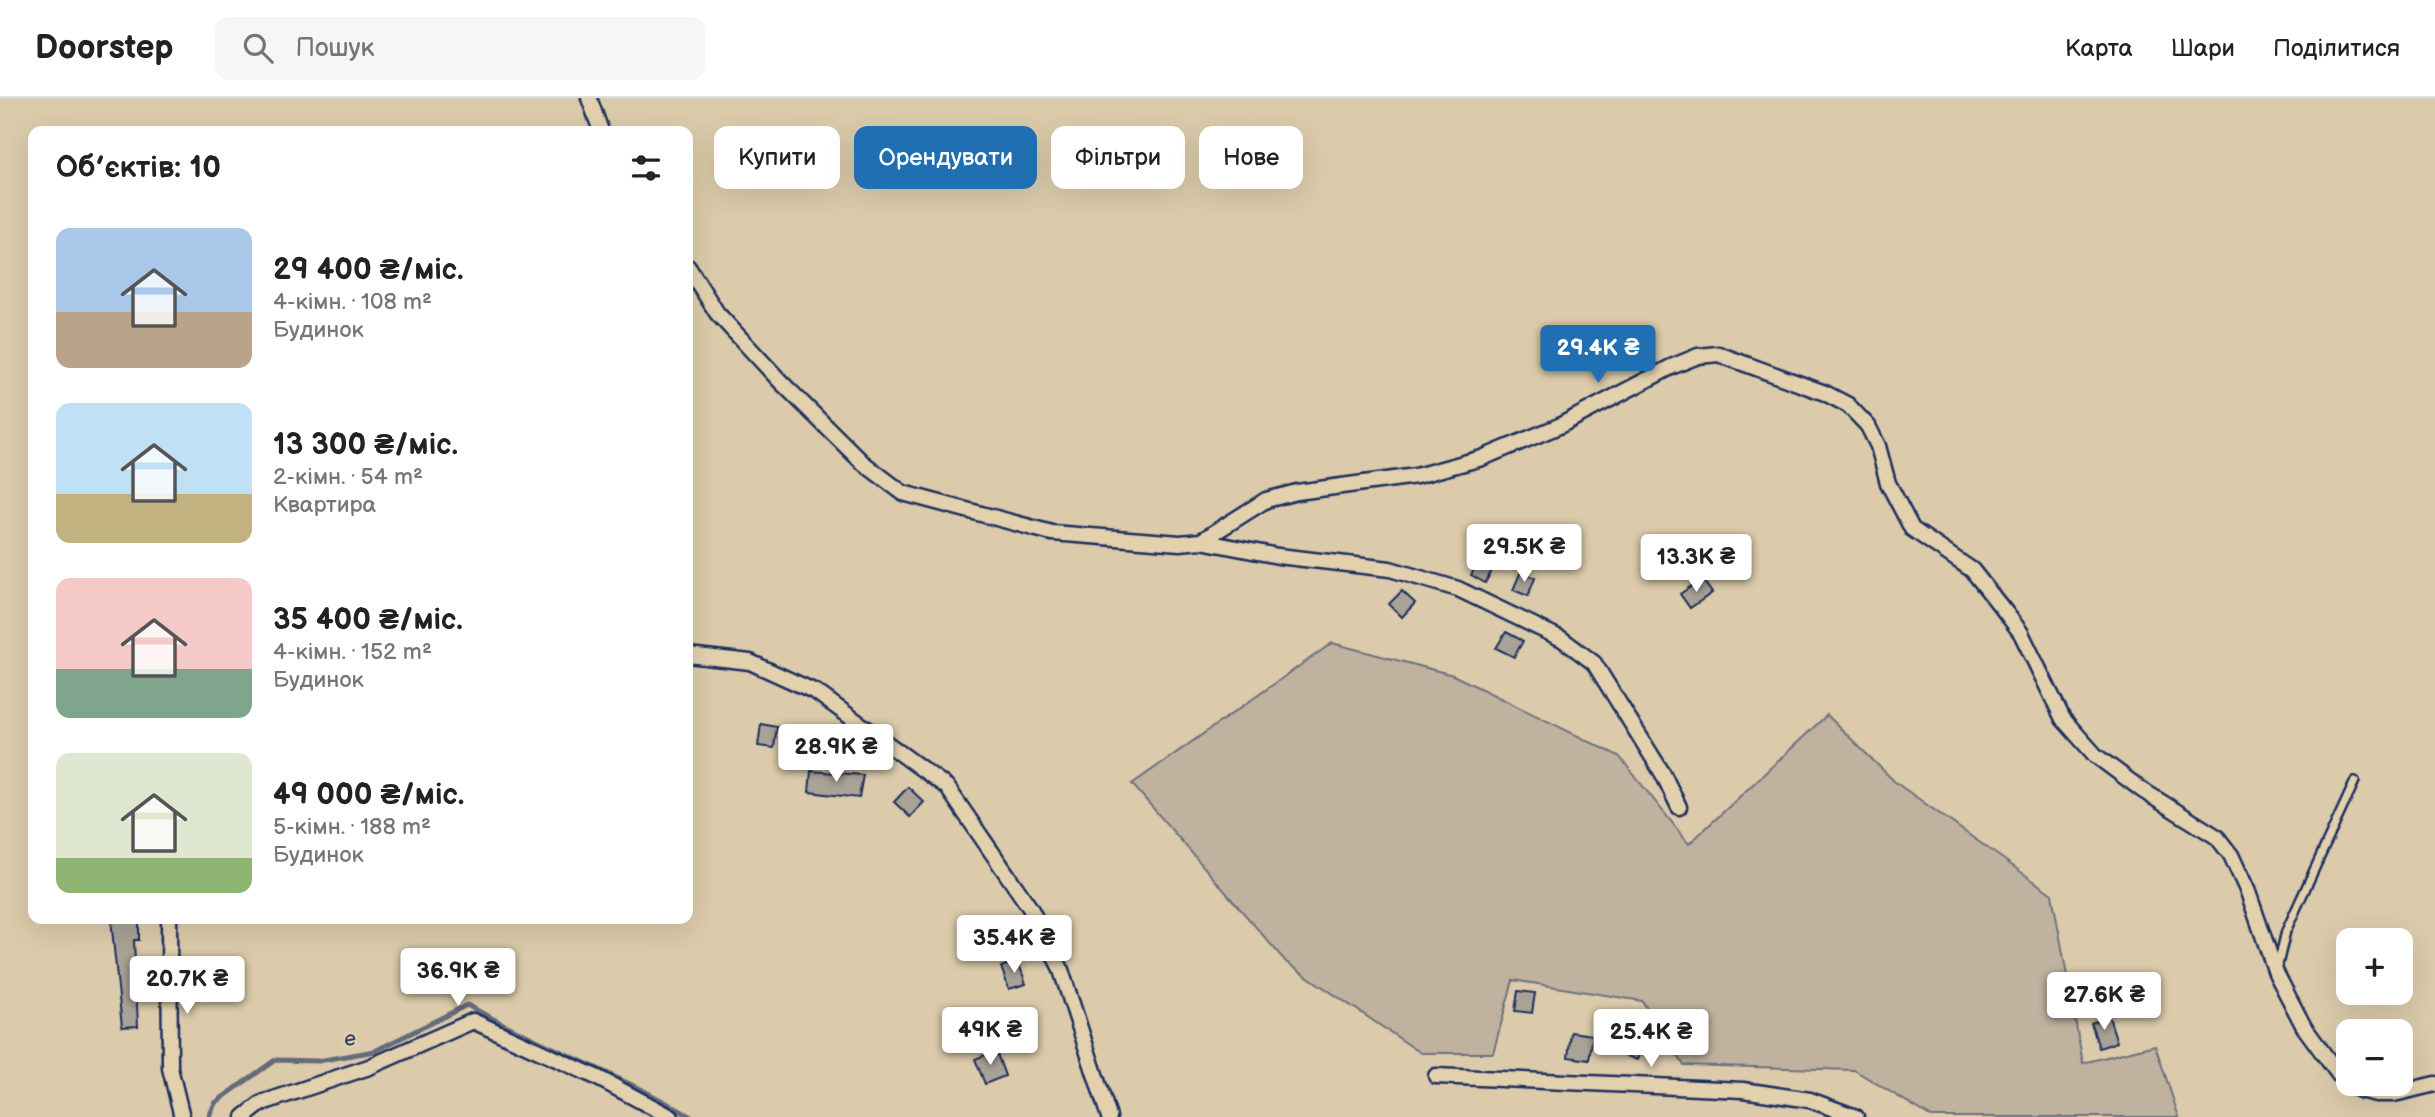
<!DOCTYPE html>
<html lang="uk">
<head>
<meta charset="utf-8">
<style>
	body { margin:0; font-family:"Balsamiq Sans",sans-serif; background:#f6f6f6; color:#222; height:100vh; display:flex; flex-direction:column; font-size:26px; white-space:nowrap }
	* { box-sizing:border-box; margin:0 }
	p { font-size:23px; color:#767676 }
	.icon { flex:none; width:38px; height:38px; fill:none; stroke:currentColor; stroke-width:2; stroke-linecap:round; stroke-linejoin:round }
	.map { position:relative; flex:1; overflow:hidden }
	.panel { position:absolute; left:28px; top:28px; width:665px; height:798px; display:flex; flex-direction:column; background:#fff; border-radius:14px; box-shadow:0 7px 28px #0002 }
	.panel>* { flex:none }
	.top-card { position:absolute; left:714px; top:28px; width:665px; height:63px; display:flex; gap:14px }
	.tools { position:absolute; left:2336px; top:830px; display:grid; gap:14px }
	.tools a { display:grid; place-items:center; width:77px; height:77px; border-radius:14px; background:#fff; box-shadow:0 7px 28px #0002; font-size:35px }
	.price { position:absolute; translate:-50% -60px; padding:0 16px; border-radius:7px; background:#fff; color:#222; font-size:23px; line-height:46px; filter:drop-shadow(0 2px 4px #0008) }
	.price::after { content:''; position:absolute; left:50%; top:42px; width:21px; height:16px; margin-left:-10px; background:inherit; clip-path:polygon(0 0,100% 0,50% 100%) }
	.price.current { background:#1f6fb2; color:#fff }
	ul { padding:0; list-style:none }
	li { display:flex; align-items:center; gap:21px; height:175px; padding:0 28px }
	li span { display:grid; place-items:center; flex:none; width:196px; height:140px; border-radius:14px; color:#555 }
	li>.icon { margin-inline-start:auto }
	span .icon { width:84px; height:84px; fill:#fffc; stroke-width:1 }
	li b { font-size:30px }
	h2 { display:flex; justify-content:space-between; align-items:center; height:84px; padding:0 28px; font-size:30px }
	.pill { padding:0 24px; border-radius:14px; background:#fff; box-shadow:0 7px 28px #0002; font-size:24px; line-height:63px }
	.pill.current { background:#1f6fb2; color:#fff }
	header { display:flex; align-items:center; gap:42px; box-sizing:border-box; height:98px; padding:0 35px; background:#fff; border-bottom:2px solid #e0e0e0 }
	header strong { font-size:33px }
	nav { display:flex; gap:38px; margin-inline-start:auto; font-size:24px }
	.search { width:490px; height:63px; background:#f6f6f6; display:flex; align-items:center; gap:18px; box-sizing:border-box; padding:0 24px; border-radius:14px; color:#767676; font-size:26px }
	.map>svg:first-child { display:block }
	.green { fill:#bfb39f; stroke:#6d717e; stroke-width:2 }
	.lines { fill:none; stroke-linecap:round; stroke-linejoin:round }
	.stream { stroke:#656a7c; stroke-width:5 }
	.building { fill:#a9a296; stroke:#1b2f5e; stroke-width:2 }
	.lane-casing { stroke:#1b2f5e; stroke-width:12 }
	.street-casing { stroke:#1b2f5e; stroke-width:19 }
	.lane { stroke:#e3d1ae; stroke-width:7 }
	.street { stroke:#e3d1ae; stroke-width:14 }
	.labels { text-anchor:middle; dominant-baseline:central; stroke-width:5; stroke-linejoin:round; paint-order:stroke }
	.water-label { font-size:21px; font-style:italic; fill:#344368; stroke:#e3d1ae }
</style>
</head>
<body>
<header>
<strong>Doorstep</strong>
<div class="search"><svg class="icon" aria-label="search" viewBox="0 0 24 24"><circle cx="10" cy="10" r="6"/><path d="M15 15l6 6"/></svg>Пошук</div>
<nav><a>Карта</a><a>Шари</a><a>Поділитися</a></nav>
</header>
<div class="map">
<svg width="2435" height="1019" viewBox="0 0 2435 1019">
	<rect width="100%" height="100%" fill="#dbcbab"/>
	<filter id="ink" filterUnits="userSpaceOnUse"><feTurbulence type="fractalNoise" baseFrequency=".0143" numOctaves="2"/><feDisplacementMap in="SourceGraphic" scale="14" xChannelSelector="R" yChannelSelector="G"/><feConvolveMatrix kernelMatrix="1 2 1 2 8 2 1 2 1" color-interpolation-filters="sRGB"/></filter>
	<g filter="url(#ink)">
		<path class="green" d="M1332,545l121,32 166,81 70,88 138,-129 68,67 157,112 31,169 72,-18 24,72h-247l-78,-47 -170,-5 -42,-64 -129,-21 -20,73h-72l-135,-91 -154,-178z"/>
		<g class="lines">
			<path class="stream" d="M209,1019l6,-14 60,-43 43,1 57,-10 92,-46c73,41 152,69 224,112"/>
		</g>
		<path class="building" d="M1484,454l14,8 -13,23 -14,-8z
			M1521,473l14,7 -7,18 -15,-6z
			M1702,481l10,14 -22,15 -10,-14z
			M1402,493l13,12 -13,14 -13,-13z
			M1506,534l17,9 -9,16 -18,-9z
			M761,626l16,3 -3,21 -16,-2z
			M811,673l52,4 -4,23 -50,-6z
			M908,689l16,15 -14,15 -16,-15z
			M111,821h28v21h-5l4,86 -16,1z
			M1018,863l8,23 -17,5 -8,-22z
			M1518,893l17,2 -3,20 -17,-2z
			M2109,919l8,25 -18,6 -8,-25z
			M1571,934l22,3 -4,25 -21,-3z
			M1627,936l17,7 -7,19 -18,-7z
			M996,953l9,25 -20,8 -10,-25z"/>
		<g class="lines">
			<defs>
				<path id="lane" d="M2277,871l9,-38 69,-150"/>
				<path id="street" d="M589,0l12,33
					M688,169l29,46 63,68 82,81 41,31 149,40 128,10 21,-2 65,-41 31,-8 119,-16 66,-18 77,-32 112,-59 27,-11 20,-2 107,39 23,12 20,21 10,20 10,37 24,46 60,41 34,43 15,20 42,86 32,36 47,35 75,47 14,18 17,37 28,81 28,54 38,52 17,11 17,4h18l41,-10
					M1201,443l77,15 112,13 68,20 104,50 32,24 69,111 16,33
					M688,557l62,7 66,30 131,95 83,121 30,59 49,150
					M169,821l1,149 12,49
					M1436,978l307,14 67,10 46,17
					M244,1019l18,-14 107,-36 104,-46 123,56 75,40"/>
			</defs>
			<use href="#lane" class="lane-casing"/>
			<use href="#street" class="street-casing"/>
			<use href="#lane" class="lane"/>
			<use href="#street" class="street"/>
		</g>
	</g>
	<g class="labels">
		<g class="water-label">
			<text transform="translate(350 941) rotate(-10)">e</text>
		</g>
	</g>
</svg>
<div class="tools">
<a>+</a>
<a>−</a>
</div>
<b class="price current" style="left:1598px;top:287px">29.4K ₴</b>
<b class="price" style="left:1524px;top:486px">29.5K ₴</b>
<b class="price" style="left:1696px;top:496px">13.3K ₴</b>
<b class="price" style="left:836px;top:686px">28.9K ₴</b>
<b class="price" style="left:1014px;top:877px">35.4K ₴</b>
<b class="price" style="left:458px;top:910px">36.9K ₴</b>
<b class="price" style="left:187px;top:918px">20.7K ₴</b>
<b class="price" style="left:2104px;top:934px">27.6K ₴</b>
<b class="price" style="left:990px;top:969px">49K ₴</b>
<b class="price" style="left:1651px;top:971px">25.4K ₴</b>
<div class="top-card">
<a class="pill">Купити</a>
<a class="pill current">Орендувати</a>
<a class="pill">Фільтри</a>
<a class="pill">Нове</a>
</div>
<section class="panel">
<h2>Об’єктів: 10<svg class="icon" aria-label="filters" viewBox="0 0 24 24"><path d="M4 7h16M4 17h16"/><circle cx="9" cy="7" r="2"/><circle cx="15" cy="17" r="2"/></svg></h2>
<ul>
<li><span style="background:linear-gradient(#a9c7e8 60%,#b9a48a 0)"><svg class="icon" aria-label="home" viewBox="0 0 24 24"><path d="M3 11l9-7 9 7M6 9v11h12V9"/></svg></span><div><b>29 400 ₴/міс.</b><p>4-кімн. · 108 m²</p><p>Будинок</p></div></li>
<li><span style="background:linear-gradient(#bfe0f5 65%,#c2b280 0)"><svg class="icon" aria-label="home" viewBox="0 0 24 24"><path d="M3 11l9-7 9 7M6 9v11h12V9"/></svg></span><div><b>13 300 ₴/міс.</b><p>2-кімн. · 54 m²</p><p>Квартира</p></div></li>
<li><span style="background:linear-gradient(#f6c9c9 65%,#7fa58c 0)"><svg class="icon" aria-label="home" viewBox="0 0 24 24"><path d="M3 11l9-7 9 7M6 9v11h12V9"/></svg></span><div><b>35 400 ₴/міс.</b><p>4-кімн. · 152 m²</p><p>Будинок</p></div></li>
<li><span style="background:linear-gradient(#dfe7d0 75%,#8fb573 0)"><svg class="icon" aria-label="home" viewBox="0 0 24 24"><path d="M3 11l9-7 9 7M6 9v11h12V9"/></svg></span><div><b>49 000 ₴/міс.</b><p>5-кімн. · 188 m²</p><p>Будинок</p></div></li>
</ul>
</section>
</div>
</body>
</html>
